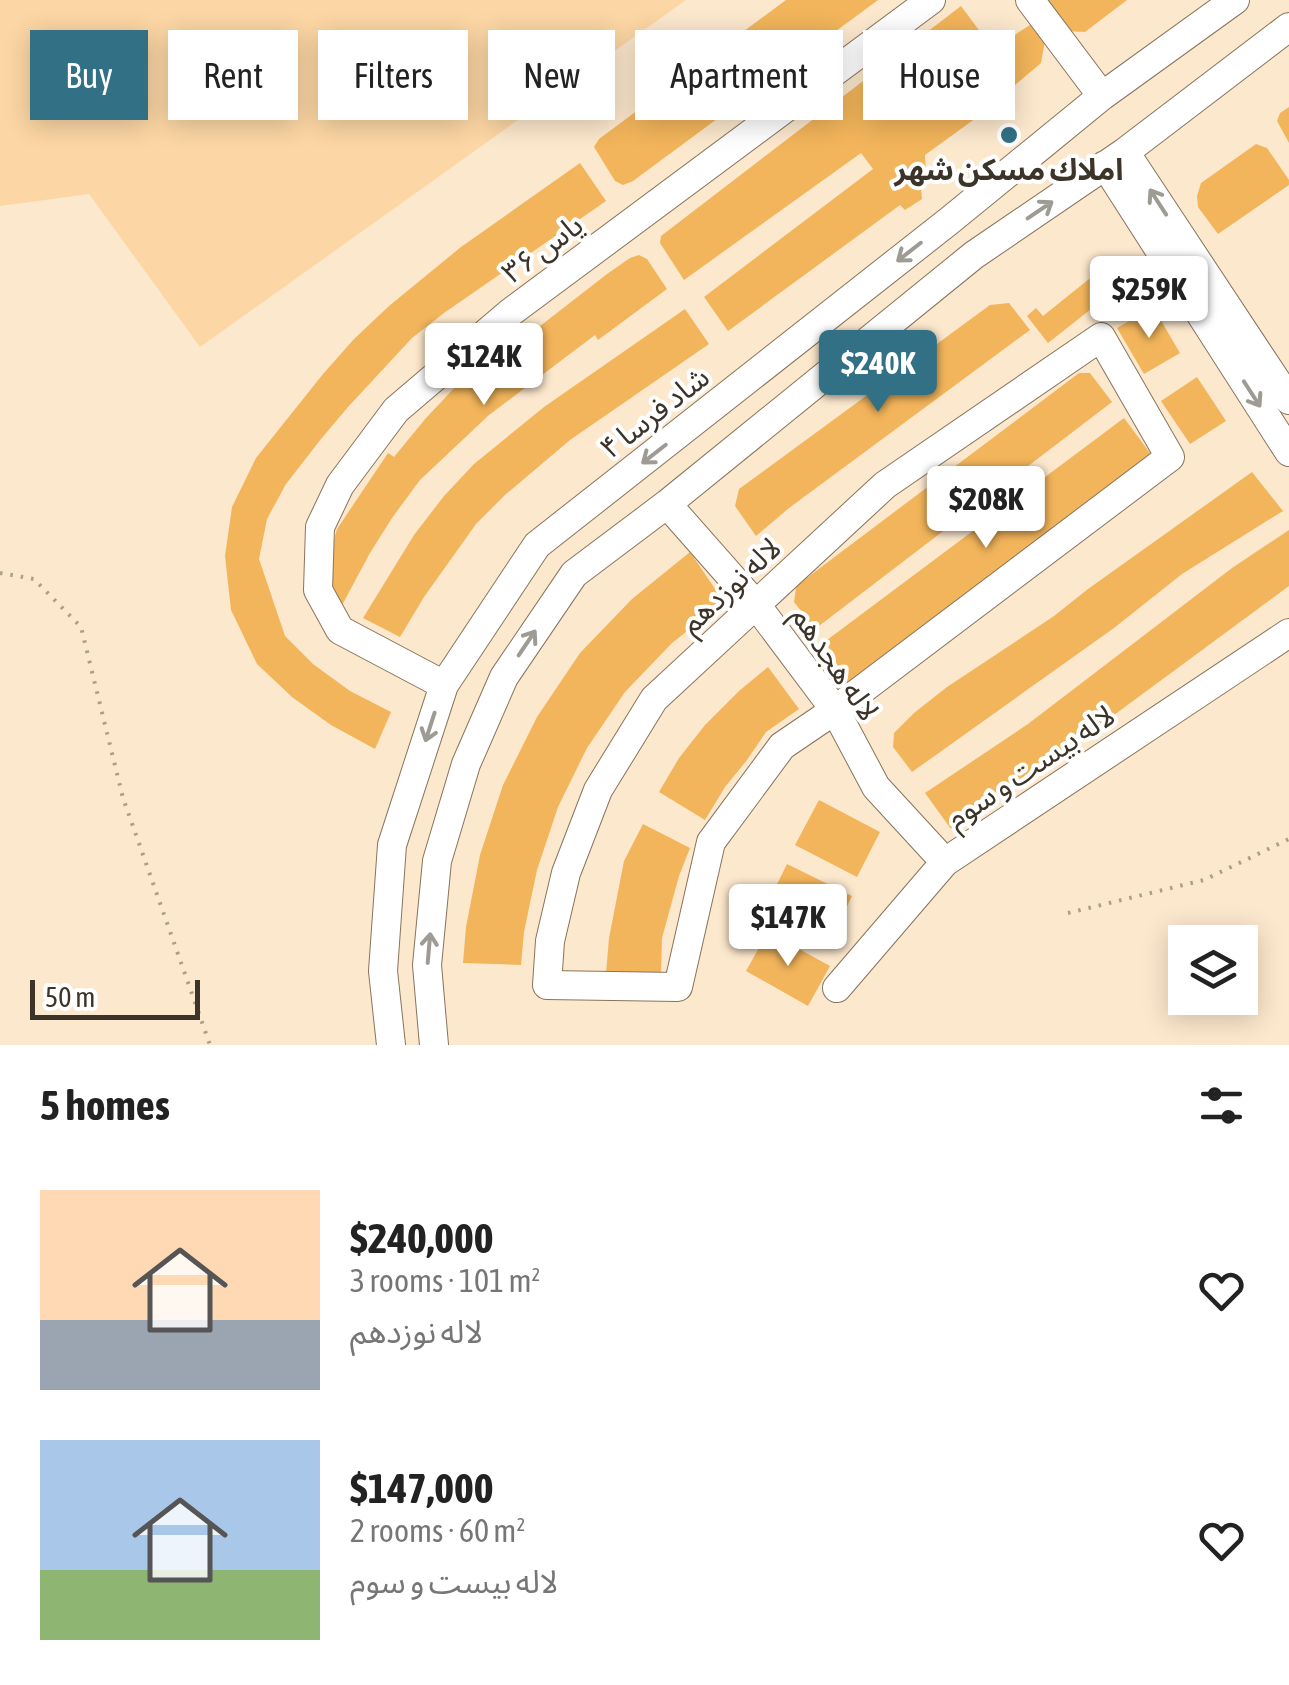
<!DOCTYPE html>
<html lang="en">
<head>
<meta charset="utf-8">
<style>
	body { margin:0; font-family:"Asap Condensed","Noto Sans Arabic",sans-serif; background:#f2f2f2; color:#222; height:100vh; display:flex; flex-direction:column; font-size:38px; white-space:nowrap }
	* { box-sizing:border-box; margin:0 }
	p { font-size:32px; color:#767676 }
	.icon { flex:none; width:55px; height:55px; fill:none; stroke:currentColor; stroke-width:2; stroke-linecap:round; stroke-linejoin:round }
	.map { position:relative; height:1045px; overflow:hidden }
	.panel { display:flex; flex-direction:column; background:#fff; flex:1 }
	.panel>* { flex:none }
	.guide { position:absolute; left:30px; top:30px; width:1230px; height:90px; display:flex; gap:20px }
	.tools { position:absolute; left:1168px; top:925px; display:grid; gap:20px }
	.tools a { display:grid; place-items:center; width:90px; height:90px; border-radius:0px; background:#fff; box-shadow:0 5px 25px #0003; font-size:50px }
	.scale { position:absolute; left:30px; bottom:25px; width:170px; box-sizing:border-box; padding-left:10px; border:5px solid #3c3429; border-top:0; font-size:28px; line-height:35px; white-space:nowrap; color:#3c3429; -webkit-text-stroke:8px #fff; paint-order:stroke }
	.price { position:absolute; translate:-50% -85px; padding:0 22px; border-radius:10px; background:#fff; color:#222; font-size:32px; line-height:65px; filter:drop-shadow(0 2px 5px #0008) }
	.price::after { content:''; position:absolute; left:50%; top:60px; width:30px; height:22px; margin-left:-15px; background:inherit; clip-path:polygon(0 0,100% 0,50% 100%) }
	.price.selected { background:#327086; color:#fff }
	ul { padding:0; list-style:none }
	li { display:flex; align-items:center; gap:30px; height:250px; padding:0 40px }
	li span { display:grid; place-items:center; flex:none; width:280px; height:200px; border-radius:0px; color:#555 }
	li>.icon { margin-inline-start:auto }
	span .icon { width:120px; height:120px; fill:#fffc; stroke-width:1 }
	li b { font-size:42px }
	h2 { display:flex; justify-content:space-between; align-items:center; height:120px; padding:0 40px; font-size:42px }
	.chip { padding:0 35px; border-radius:0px; background:#fff; box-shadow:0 5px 25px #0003; font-size:35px; line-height:90px }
	.chip.selected { background:#327086; color:#fff }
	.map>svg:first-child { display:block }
	.green { fill:#fcd6a4 }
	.building { fill:#f3b55b }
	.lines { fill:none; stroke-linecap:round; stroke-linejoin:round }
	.minor-casing { stroke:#87745c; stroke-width:30 }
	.path { stroke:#ad9d89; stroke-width:4; stroke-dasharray:2.5 8; stroke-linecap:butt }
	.minor { stroke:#fff; stroke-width:28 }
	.oneway { stroke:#9e9a94 }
	.poi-dot { fill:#327086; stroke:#fff; stroke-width:4 }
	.labels { text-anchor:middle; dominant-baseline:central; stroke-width:8; stroke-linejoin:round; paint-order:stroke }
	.poi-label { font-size:30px; font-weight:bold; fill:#3c3429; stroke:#fff }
	.street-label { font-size:30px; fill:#3c3429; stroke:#fff }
</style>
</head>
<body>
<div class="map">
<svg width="1289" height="1045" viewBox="0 0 1289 1045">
	<rect width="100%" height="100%" fill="#fce8cd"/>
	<path class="green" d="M0,0h686l-486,347 -111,-153 -89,12z"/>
	<path class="building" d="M786,0h92l-245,181 -10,4 -8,-4 -21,-34 5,-8z
		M1041,0h86l-42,32 -20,-1z
		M961,6l32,43 43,-28 10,14 -5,28 -65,55 -51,37 1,18 -6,5 2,21 -17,11 -5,-5 -172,126 -24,-34 169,-128 -12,-16 -177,127 -24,-37 1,-7z
		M1289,107v36l-12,-22 3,-8z
		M1256,144l11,4 22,32v5l-71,49 -20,-27 -1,-11 4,-13z
		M580,163l26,38 -162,112 -32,25 -64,69 -27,32 -35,45 -19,35 -8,40 26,77 28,28 37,27 41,21 -16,37 -44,-24 -39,-28 -35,-33 -26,-54 -6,-54 7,-49 24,-49 67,-84 31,-35 35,-33 72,-59z
		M639,255l8,4 20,30 -69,51 -3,-5 -106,80 -69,65 -28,38 -22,35 -29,54 -9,-18 -5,-24 10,-36 51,-76 6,4 32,-39 33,-35 4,3 144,-112 23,-16z
		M1094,275l21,26 -10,7 -5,-6 -52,41 -21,-27 9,-8 7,8z
		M1009,303l21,27 -241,178 -33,28 -21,-30 4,-17 251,-184z
		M1153,307l27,46 -36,21 -27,-46z
		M685,309l24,35 -139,96 -65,55 -29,29 -52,73 -24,40 -37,-19 51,-83 30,-39 30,-32 70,-57z
		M1079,373h11l22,29 -297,227 -21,-27 2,-14 4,-5z
		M1197,377l29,44 -36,23 -29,-43z
		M1124,418l29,39 -305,227 -29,-38z
		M1252,472l31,39 -101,63 -68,54 -202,144 -19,-25 1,-14 20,-20 33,-26 107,-71 34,-27z
		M1289,530v56l-236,174 -102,69 -26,-36 103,-69 204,-156z
		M690,552l34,50 -52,41 -47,49 -38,56 -29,59 -21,63 -13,62 -3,33 -58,-2 3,-36 14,-72 23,-70 34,-68 43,-64 52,-54z
		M768,667l31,42 -33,23 -19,28 -22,27 -20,33 -46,-28 20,-34 26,-33 34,-34z
		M819,800l61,32 -23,45 -62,-32z
		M643,824l47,24 -11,28 -17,62 -1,36 -55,-1 3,-35 15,-77z
		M787,864l65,32 -22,45 -65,-32z
		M768,932l62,34 -22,40 -62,-35z"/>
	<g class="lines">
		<defs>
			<path id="minor" d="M1030,0l72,96
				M1125,152l164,248
				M1105,165l184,287
				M1101,337l69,120 -335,253 -53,36 -71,96 -33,145 -131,-2 3,-44 16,-68 32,-83 56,-91 231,-214z
				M667,504l90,102 78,104 41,77 69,75
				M444,685l-104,-55 -22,-40 2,-63 20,-42 56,-75 115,-98 420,-312
				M837,988l108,-126 344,-229
				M391,1045l-8,-74 9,-126 52,-160 93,-140 412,-324 153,-125 133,-96
				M434,1045l-7,-80 10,-104 29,-97 38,-87 70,-103 93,-70 307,-249 151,-103 164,-125"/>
		</defs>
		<use href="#minor" class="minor-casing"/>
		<path class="path" d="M0,573l34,6 47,48 42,171 87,247
			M1068,913l136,-33 85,-41"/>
		<use href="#minor" class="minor"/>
	</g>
	<defs><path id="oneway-shaft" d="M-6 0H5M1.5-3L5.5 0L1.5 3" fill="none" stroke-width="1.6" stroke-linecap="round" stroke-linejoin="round" transform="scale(2.5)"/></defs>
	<g class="oneway">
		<use href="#oneway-shaft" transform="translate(1158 202) rotate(-123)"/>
		<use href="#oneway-shaft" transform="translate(1040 210) rotate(-34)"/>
		<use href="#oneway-shaft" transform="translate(909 252) rotate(142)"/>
		<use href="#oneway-shaft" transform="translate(1252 394) rotate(57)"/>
		<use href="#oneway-shaft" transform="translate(654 454) rotate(142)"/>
		<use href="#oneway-shaft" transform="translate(527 643) rotate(-56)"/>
		<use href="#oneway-shaft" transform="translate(430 727) rotate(108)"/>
		<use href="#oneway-shaft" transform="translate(429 948) rotate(-85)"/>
	</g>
	<circle class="poi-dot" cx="1009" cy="135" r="10"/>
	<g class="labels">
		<g class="poi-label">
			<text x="1009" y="169">املاك مسكن شهر</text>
		</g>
		<g class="street-label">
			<text transform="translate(542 248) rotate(-37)">یاس ۳۶</text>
			<text transform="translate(654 412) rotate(-38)">شاد فرسا ۴</text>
			<text transform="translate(730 585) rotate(-43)">لاله نوزدهم</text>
			<text transform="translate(836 663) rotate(56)">لاله هجدهم</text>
			<text transform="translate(1030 766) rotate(-34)">لاله بیست و سوم</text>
		</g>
	</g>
</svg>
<div class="tools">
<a><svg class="icon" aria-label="layers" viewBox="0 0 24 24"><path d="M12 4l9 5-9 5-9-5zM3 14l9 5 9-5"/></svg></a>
</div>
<div class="scale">50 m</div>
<b class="price" style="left:1149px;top:341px">$259K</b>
<b class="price" style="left:484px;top:408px">$124K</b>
<b class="price selected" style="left:878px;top:415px">$240K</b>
<b class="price" style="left:986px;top:551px">$208K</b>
<b class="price" style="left:788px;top:969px">$147K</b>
<div class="guide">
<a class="chip selected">Buy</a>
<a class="chip">Rent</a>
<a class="chip">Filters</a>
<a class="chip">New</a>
<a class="chip">Apartment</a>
<a class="chip">House</a>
</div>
</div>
<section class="panel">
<h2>5 homes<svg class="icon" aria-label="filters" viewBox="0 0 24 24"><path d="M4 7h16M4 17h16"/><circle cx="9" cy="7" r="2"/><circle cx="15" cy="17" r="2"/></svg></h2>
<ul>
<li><span style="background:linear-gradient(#ffd9b3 65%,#9aa5b1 0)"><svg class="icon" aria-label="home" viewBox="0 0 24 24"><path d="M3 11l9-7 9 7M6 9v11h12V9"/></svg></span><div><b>$240,000</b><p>3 rooms · 101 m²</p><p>لاله نوزدهم</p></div><svg class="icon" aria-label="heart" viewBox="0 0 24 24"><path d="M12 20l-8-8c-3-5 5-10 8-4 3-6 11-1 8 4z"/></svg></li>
<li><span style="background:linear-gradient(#a9c7e8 65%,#8fb573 0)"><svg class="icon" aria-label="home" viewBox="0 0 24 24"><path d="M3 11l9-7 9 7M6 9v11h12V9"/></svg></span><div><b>$147,000</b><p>2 rooms · 60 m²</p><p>لاله بیست و سوم</p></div><svg class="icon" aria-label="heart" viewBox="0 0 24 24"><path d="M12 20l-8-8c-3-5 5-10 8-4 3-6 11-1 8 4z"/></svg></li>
</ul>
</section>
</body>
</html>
